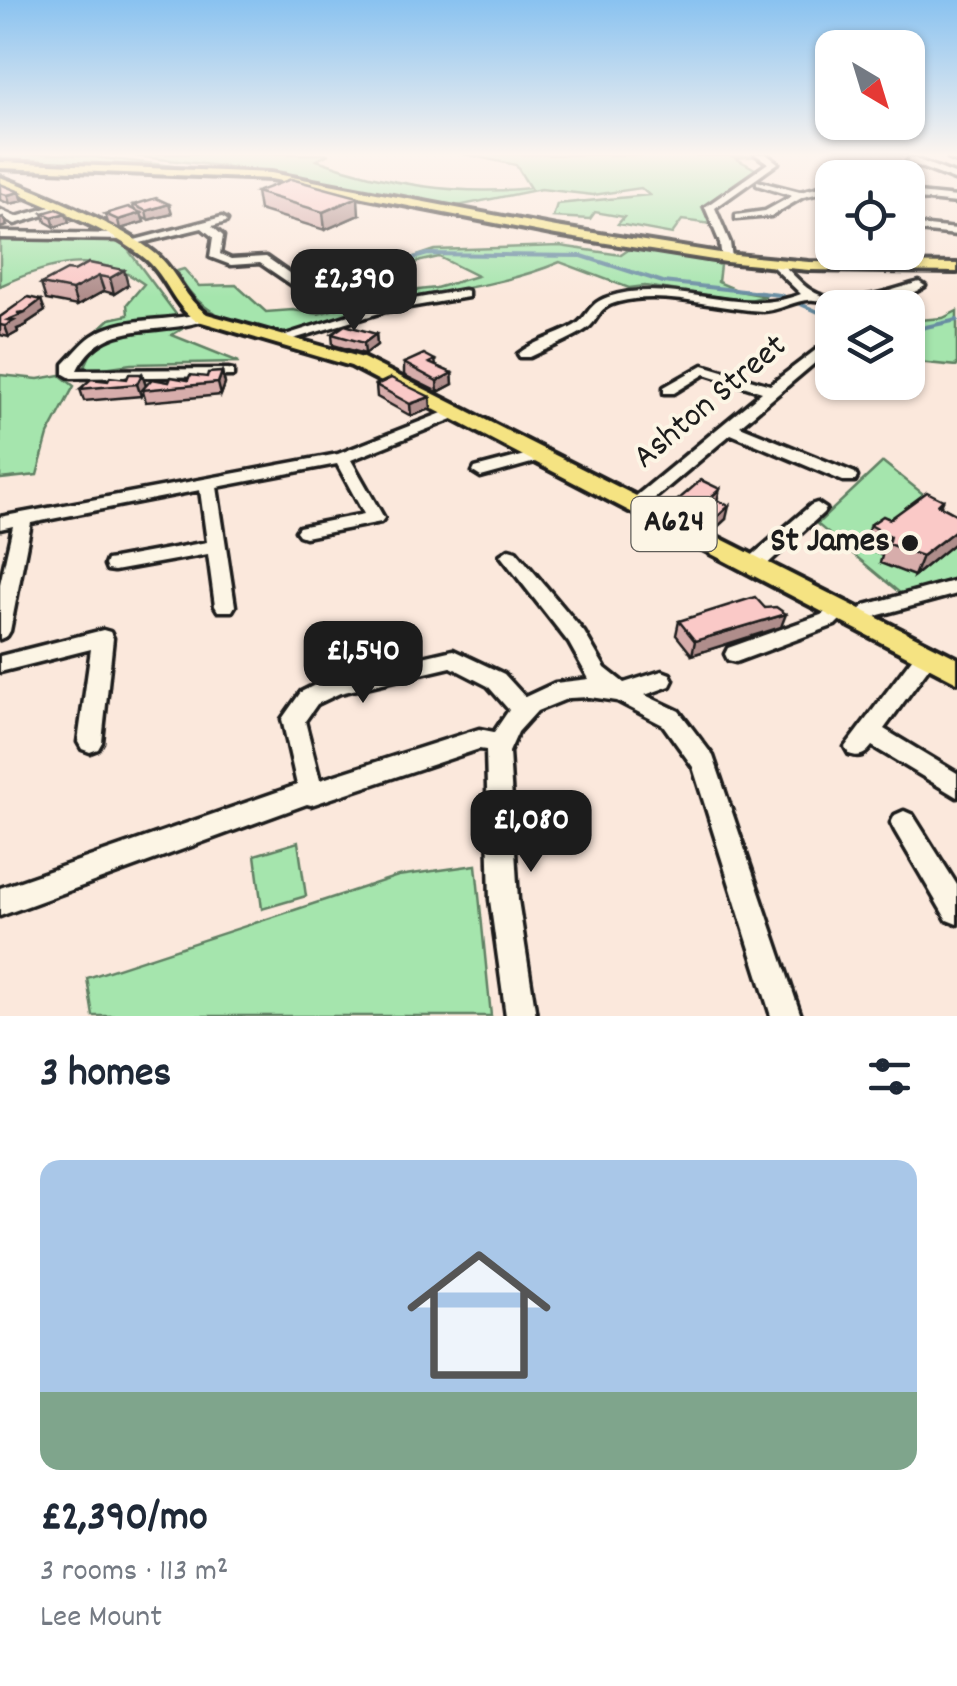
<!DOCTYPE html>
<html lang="en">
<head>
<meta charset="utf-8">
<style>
	body { margin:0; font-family:Dekko,sans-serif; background:#f2f2f3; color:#1f2937; height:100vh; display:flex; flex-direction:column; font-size:38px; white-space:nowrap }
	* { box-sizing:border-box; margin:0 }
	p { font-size:32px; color:#747a83 }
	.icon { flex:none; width:55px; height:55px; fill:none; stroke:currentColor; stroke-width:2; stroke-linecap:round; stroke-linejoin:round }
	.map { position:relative; height:1016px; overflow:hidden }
	.panel { display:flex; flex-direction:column; background:#fff; flex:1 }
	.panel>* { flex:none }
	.needle { width:65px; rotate:142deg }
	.tools { position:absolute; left:815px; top:30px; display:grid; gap:20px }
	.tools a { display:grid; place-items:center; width:110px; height:110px; border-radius:20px; background:#fff; box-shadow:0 2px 8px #0004; font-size:50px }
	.price { position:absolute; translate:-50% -85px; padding:0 22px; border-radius:20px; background:#1c1c1c; color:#fff; font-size:32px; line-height:65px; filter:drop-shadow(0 2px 5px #0008) }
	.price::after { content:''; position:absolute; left:50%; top:60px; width:30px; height:22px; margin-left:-15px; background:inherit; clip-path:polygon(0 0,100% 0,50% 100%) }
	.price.on { background:#222; color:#fff }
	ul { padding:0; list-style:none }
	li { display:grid; align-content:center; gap:20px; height:530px; padding:0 40px }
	li span { display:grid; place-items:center; height:310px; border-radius:20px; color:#555 }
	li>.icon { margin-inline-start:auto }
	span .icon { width:180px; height:180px; fill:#fffc; stroke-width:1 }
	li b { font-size:42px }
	h2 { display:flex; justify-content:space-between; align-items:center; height:120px; padding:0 40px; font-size:42px }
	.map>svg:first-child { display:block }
	.green { fill:#a5e5ad; stroke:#608064; stroke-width:2.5 }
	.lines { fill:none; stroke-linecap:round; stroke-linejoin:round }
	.stream { stroke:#688da2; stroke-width:4 }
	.minor-casing { stroke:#1c1c1c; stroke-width:7 }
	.major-casing { stroke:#1c1c1c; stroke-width:8 }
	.minor { fill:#fcf5e5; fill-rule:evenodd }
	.major { fill:#f5e382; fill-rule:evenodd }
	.wall { fill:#d7adab; stroke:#1c1c1c; stroke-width:2.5 }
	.shaded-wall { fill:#af8d8b; stroke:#1c1c1c; stroke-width:2.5 }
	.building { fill:#fac9c7; stroke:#1c1c1c; stroke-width:2.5 }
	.poi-dot { fill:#1c1c1c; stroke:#fcf5e5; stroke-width:4 }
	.labels { text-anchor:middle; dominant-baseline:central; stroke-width:8; stroke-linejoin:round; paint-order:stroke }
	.shield { fill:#fcf5e5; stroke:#5f5d58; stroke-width:2.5 }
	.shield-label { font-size:32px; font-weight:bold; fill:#1c1c1c }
	.street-label { font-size:35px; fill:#1c1c1c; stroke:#fcf5e5 }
	.poi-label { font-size:35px; font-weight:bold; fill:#1c1c1c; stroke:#fcf5e5; text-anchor:end }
</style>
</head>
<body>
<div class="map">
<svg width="957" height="1016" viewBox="0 0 957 1016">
	<rect width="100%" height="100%" fill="#fbe8dc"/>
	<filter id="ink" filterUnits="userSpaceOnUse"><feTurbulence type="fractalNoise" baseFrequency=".01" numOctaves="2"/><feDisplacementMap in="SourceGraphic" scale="20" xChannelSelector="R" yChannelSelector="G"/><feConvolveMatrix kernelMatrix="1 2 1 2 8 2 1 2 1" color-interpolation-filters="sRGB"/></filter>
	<g filter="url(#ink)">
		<path class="green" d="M0,154h67l125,14 -177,-5 -15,-1z
			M118,154h211l-12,6c67,24 142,36 213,28l-14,-23 -52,-11 295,2 -24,2 22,12 -55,37 9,17 -29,-4 -10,14 -54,-10 6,-7 -29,-5 -5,7 -37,-2 4,-13 92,-9 -8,-7 -48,7 -52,-6 -93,19 -161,-34z
			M0,236l114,3 12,8 52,70 4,12 -10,6 67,27 -108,2 -48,7 10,-23 -2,-12 19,-17 18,-4 -1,-11 17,-20c-47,-34 -95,-21 -144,2z
			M560,246l61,9 10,-7 78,12 11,5 -2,17 21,9 27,5 -20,5 -101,-15 -16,2 -69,-26c-61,26 -131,30 -195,46 -26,6 -61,27 -88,25 -40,-3 -84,-24 -100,-62l7,-2 15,17 37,-1 30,27 27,-2 25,4 74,-21 44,-5 41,-12 -38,-19 -44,10 -5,-2 45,-15z
			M957,311v55l-49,-5v-40l35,-3z
			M0,375l38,4 22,-4 14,11 -26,49 -11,40 -37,4z
			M883,462l74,59v59l-56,14 -84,-70z
			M298,842l8,54 -44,13 -7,-54z
			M476,865l15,151h-398l-6,-38 311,-102z"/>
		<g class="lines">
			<path class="stream" d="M400,262l28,-8 154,2 81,26 117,13 52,23
				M908,331l49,-11"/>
			<defs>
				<path id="minor" d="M755,154h11l12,9 -63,45 15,35 2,15 -10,2 -2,-17 -15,-36 63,-44z
					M949,155l8,1v6l-8,-3z
					M910,157l47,18v6l-50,-19z
					M853,169l15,9h-12l-7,-6z
					M757,181l43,11 32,-8v6l-29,7 -32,19 -35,3v-4l29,-4 27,-15 -35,-11z
					M908,192l49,5v6l-49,-5z
					M61,204l5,3 -2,2 -49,15 -15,-7v-7l16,7z
					M222,217l5,3 -1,2 -14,4 11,10 -3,18 11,5 35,-2 43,30c31,-9 69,-29 100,-14l-6,3 -25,-3 -71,22 -47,-32 -29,2 -21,-8 3,-20 -11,-9 -70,17 -5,-3z
					M908,224l49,5v6l-49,-5z
					M0,232l124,2 5,3 -5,3 -124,-2z
					M776,261c14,7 22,22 36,30 28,18 78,0 107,-9l6,4c-33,22 -74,18 -111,14 -16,-2 -34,11 -51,11 -48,-2 -98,-21 -145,-9 -23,6 -18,19 -33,28 -17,11 -37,18 -55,27h-10l-2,-3c16,-13 38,-18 56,-28 14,-8 13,-22 34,-29 63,-21 131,22 193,-3l-29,-28 -2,-2z
					M464,290l4,1v6l-82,14 -106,32 -7,-4 107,-34z
					M201,313l4,1v6c-47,17 -101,-3 -128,50l151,-1 5,1v6l-162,2 -7,-4v-10c9,-9 18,-21 28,-28 31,-21 75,-13 109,-23z
					M825,343l7,4 -2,3 -90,76 115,47 2,4 -2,4h-12l-112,-47 -89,75h-12l-3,-4 3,-4 132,-109 -57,-18 -31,19h-10v-6l39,-22 67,20z
					M455,408l8,5 -3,3 -109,44 33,58 -3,4 -76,15 -6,-2 -3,-4 3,-4 65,-13 -27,-50 -120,23 18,119 -3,5h-14l-3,-5 -7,-52 -94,17 -7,-1 -2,-5 2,-5 7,-1 93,-17 -7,-52 -169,33 -21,108 -3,5 -7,3v-55l13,-58 -13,3v-12l338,-63z
					M540,451l8,5 -2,3 -65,18 -8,-5 2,-4z
					M817,503l9,6 -3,4 -61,56h-14l-2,-5 2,-5 63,-54z
					M509,549l7,2 68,81 21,36 19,15 38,-12 8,3 3,6 -3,6 -25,9 34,16 34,45 88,260h-30l-78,-249 -30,-42 -46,-24 -27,-4 -21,1 -32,13 -19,21 -9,20 9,148 18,116h-30l-16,-116 -4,-150 -7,-1 -168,56 -4,-1 -307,112v-28l297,-103 -15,-66 19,-27 26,-13 126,-29 51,24 21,23 30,-14 34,-4 -20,-36 -69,-88zM451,667l37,19 21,24 -15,22 -15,-3 -159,51 -15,-59 12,-17 23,-11z
					M957,580v14l-78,21 -21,11 -7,-2 -3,-5 17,-14z
					M840,603l7,2 3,5 -15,15 -99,37 -8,-2 -3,-6 3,-6 93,-33z
					M103,630l7,2 3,6 -11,104 -4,7 -8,3 -8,-3 -4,-7 13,-93 -91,23v-16z
					M927,647l8,2 3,6 -54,74 73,44v24l-85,-51c-7,9 -12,12 -23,8l-4,-7 74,-98z
					M904,811l9,4 44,70v39l-10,-4 -52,-89 -4,-8 4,-8z"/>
				<path id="major" d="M0,162l271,11 285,54 170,27 83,8 148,2v8l-148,-2 -83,-8 -170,-27 -285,-56 -271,-11z
					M0,177c39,14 126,51 156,77 21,17 28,45 51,60l156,44 594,300v24l-606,-316 -156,-46c-22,-15 -28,-42 -48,-60 -38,-33 -102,-53 -147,-75z"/>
			</defs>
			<use href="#minor" class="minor-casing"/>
			<use href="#major" class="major-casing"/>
			<use href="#minor" class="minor"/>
			<use href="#major" class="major"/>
		</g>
		<path class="wall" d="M0,184l23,17 -13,3 -10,-4z
			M256,192l103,23 -34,15 -66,-20z
			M133,205l39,9 -24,6 -5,-2 1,4 -24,7 -12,-6 -3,-9 29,-4z
			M43,213l26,9 -14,5 -9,-5z
			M89,263l39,22 -14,9 -10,-3 -27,15 -31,-6 -5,-16 33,-13z
			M45,311l-18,12v2l-10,4 1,3 -9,5 -9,-2v-18z
			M332,334h44l1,11 -12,9 -32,-9z
			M435,360l1,6 16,7 1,11 -15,8 -34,-17v-12z
			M222,372l3,12 -4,11 -75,7 -3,-10 -2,4 -57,5 -4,-12 62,-15 4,12 61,-9z
			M376,385l54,12 1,12 -20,7 -34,-19z
			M678,500l40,1 8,18 -13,12 -38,-18z
			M943,500l-2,6 16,9v26l-43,35 -34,-13 2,-7 -20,-12 8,-19z
			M765,608l16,19 -89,28 -16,-20 3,-14z"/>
		<path class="shaded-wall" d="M20,192l3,9 -13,3 -3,-9z
			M358,197l1,18 -34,15 -2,-18z
			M169,204l3,10 -24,6 -2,-9z
			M66,213l3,9 -14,5 -3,-10z
			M141,213l3,9 -24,7 -2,-9z
			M3,217l4,9 -7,2v-10z
			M124,270l4,15 -14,9 -4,-16z
			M99,276l5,15 -27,15 -5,-16z
			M41,300l4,11 -18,12v2l-10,4 1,3 -9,5 -4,-11 3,-6z
			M376,334l1,11 -12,9 -1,-11z
			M222,372l3,12 -4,11 -3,-12z
			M452,373l1,11 -15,8 -1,-11z
			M142,374l4,12 -5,10 -4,-12z
			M430,397l1,12 -20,7 -1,-12z
			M720,489l-3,12 -6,-4z
			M729,506l-3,13 -13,12 3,-13z
			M957,529v12l-43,35 8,-20z
			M786,614l-5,13 -89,28 3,-14z"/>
		<path class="building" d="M291,179l67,18 -35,15 -67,-20z
			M0,184l20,8 -13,3 -7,-2z
			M156,198l13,6 -23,7 -13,-6z
			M128,207l13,6 -23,7 -13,-6z
			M57,209l9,4 -14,4 -9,-4z
			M89,263l35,7 -14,8 -11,-2 -27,14 -31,-6 26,-14 7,1z
			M28,297l13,3 -16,12 -8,1 6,1 -15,6 6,1 -9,5 -5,-1v-8z
			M345,325l31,9 -12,9 -32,-9z
			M424,354l11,6 -6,3 23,10 -15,8 -33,-18z
			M222,372l-4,11 -76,7 10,-11 17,3 2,-5 17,3 2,-5 17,2 1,-4z
			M129,374h13l-5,10 -57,5 11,-10 17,2 2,-4 17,2z
			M391,378l39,19 -20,7 -34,-19z
			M701,480l19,9 -9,8 18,9 -13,12 -38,-18z
			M927,492l16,8 -5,5 19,10v14l-35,27 -34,-12 2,-8 -20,-11 13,-9 7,3z
			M755,597l10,11 11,-1 10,7 -91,27 -16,-20z"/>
	</g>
	<linearGradient id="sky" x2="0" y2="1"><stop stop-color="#89c2f0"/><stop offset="0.52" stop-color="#fdf5ef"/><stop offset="1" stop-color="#fdf5ef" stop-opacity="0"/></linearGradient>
	<rect width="957" height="297" fill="url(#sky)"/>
	<circle class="poi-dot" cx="910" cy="543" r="10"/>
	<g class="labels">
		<rect class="shield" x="631.5" y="497" width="85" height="54" rx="8"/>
		<g class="shield-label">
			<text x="674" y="524">A624</text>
		</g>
		<g class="street-label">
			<text transform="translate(711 403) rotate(-40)">Ashton Street</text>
		</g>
		<g class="poi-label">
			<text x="890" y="543">St James</text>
		</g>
	</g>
</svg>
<div class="tools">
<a><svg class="needle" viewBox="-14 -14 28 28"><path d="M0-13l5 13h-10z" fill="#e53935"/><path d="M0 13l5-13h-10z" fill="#747a83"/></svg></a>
<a><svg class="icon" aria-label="locate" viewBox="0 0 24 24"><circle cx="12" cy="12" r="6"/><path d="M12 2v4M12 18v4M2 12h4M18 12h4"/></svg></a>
<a><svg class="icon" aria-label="layers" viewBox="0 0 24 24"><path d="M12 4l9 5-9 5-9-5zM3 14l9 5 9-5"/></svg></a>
</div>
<b class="price on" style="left:354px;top:334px">£2,390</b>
<b class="price" style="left:363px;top:706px">£1,540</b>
<b class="price" style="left:531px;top:875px">£1,080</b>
</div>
<section class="panel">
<h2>3 homes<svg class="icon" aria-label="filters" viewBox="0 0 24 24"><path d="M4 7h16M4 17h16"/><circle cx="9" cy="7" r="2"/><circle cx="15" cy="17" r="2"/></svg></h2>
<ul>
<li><span style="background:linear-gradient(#a9c7e8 75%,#7fa58c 0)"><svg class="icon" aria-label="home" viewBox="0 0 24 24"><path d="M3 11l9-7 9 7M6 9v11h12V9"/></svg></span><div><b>£2,390/mo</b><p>3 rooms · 113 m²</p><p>Lee Mount</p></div></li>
</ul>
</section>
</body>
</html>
